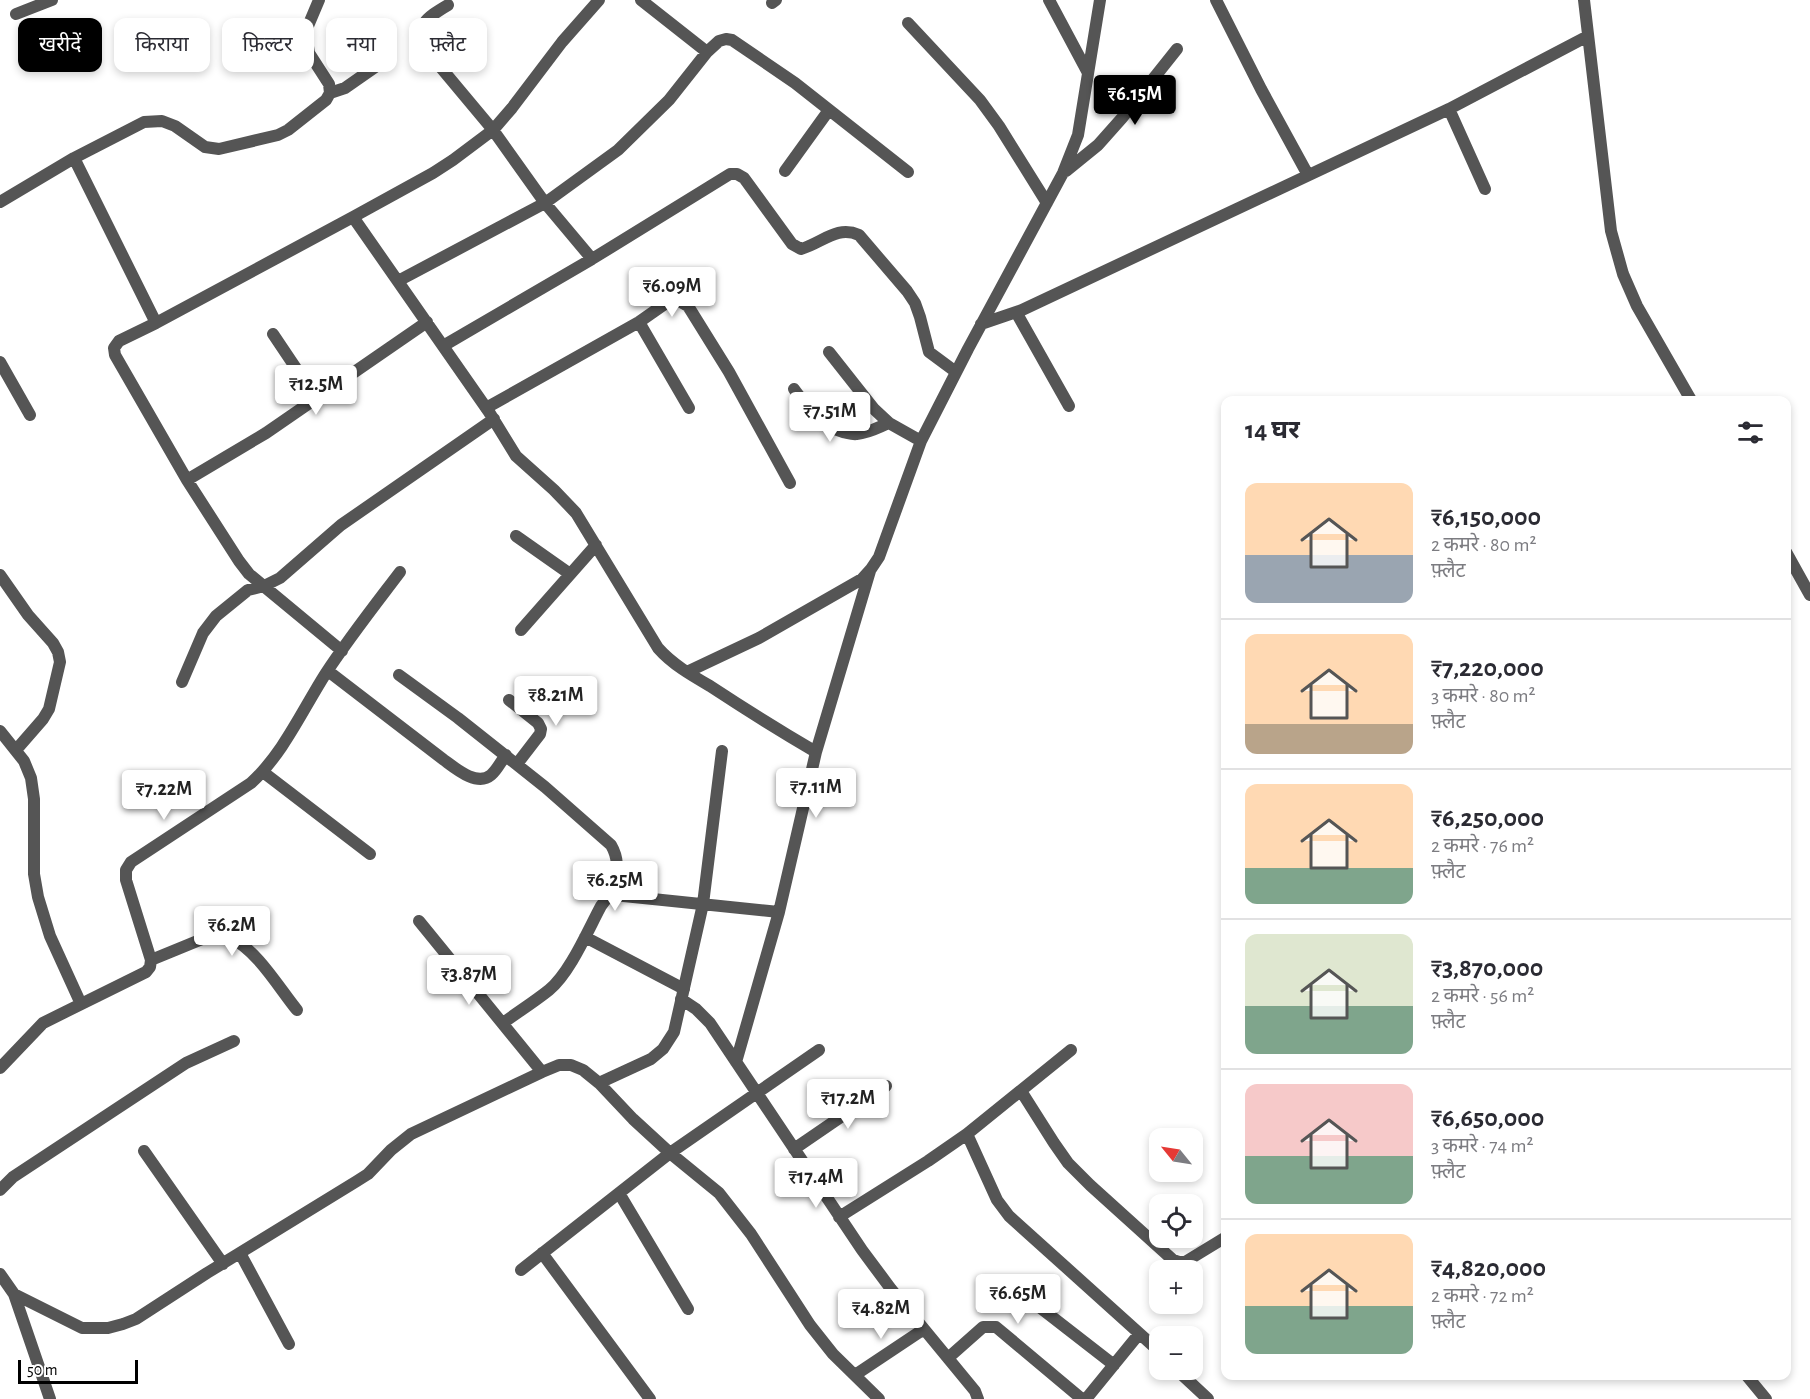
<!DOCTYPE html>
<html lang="hi">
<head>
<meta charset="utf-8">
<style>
	body { margin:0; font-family:"Alegreya Sans","Noto Sans Devanagari",sans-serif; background:#f7f7f7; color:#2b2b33; height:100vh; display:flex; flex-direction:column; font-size:22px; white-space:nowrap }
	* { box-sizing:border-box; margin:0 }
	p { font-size:20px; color:#7c7c81 }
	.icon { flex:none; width:33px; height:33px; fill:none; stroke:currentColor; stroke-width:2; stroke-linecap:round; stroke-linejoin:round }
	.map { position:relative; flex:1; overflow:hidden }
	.panel { position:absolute; left:1221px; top:396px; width:570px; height:984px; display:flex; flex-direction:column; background:#fff; border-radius:12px; box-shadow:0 3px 9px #0003 }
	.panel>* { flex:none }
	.banner { position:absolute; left:18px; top:18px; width:570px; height:54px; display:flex; gap:12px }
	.needle { width:39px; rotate:300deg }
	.buttons { position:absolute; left:1149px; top:1128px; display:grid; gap:12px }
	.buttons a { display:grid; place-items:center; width:54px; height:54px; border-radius:12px; background:#fff; box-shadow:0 3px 9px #0003; font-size:30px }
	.scale { position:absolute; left:18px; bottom:15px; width:120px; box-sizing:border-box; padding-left:6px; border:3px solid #000; border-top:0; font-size:16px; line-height:21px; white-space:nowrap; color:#000; -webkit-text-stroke:4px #fff; paint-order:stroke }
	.price { position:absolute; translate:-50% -51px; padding:0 14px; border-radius:6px; background:#fff; color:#222; font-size:20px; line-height:39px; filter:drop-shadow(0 2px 3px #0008) }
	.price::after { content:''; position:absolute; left:50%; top:36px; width:18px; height:14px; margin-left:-9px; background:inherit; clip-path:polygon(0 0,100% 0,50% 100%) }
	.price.current { background:#000; color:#fff }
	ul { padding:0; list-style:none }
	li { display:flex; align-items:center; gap:18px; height:150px; padding:0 24px }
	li+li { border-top:2px solid #e1e1e2 }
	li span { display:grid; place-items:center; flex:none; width:168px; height:120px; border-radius:12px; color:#555 }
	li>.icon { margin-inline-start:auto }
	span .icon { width:72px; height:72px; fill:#fffc; stroke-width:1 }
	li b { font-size:26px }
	h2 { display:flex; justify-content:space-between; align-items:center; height:72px; padding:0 24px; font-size:26px }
	.pill { padding:0 21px; border-radius:12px; background:#fff; box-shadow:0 3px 9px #0003; font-size:21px; line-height:54px }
	.pill.current { background:#000; color:#fff }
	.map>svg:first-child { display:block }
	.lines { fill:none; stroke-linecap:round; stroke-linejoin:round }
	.minor { stroke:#555; stroke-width:12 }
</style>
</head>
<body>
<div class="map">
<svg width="1810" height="1399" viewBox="0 0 1810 1399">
	<rect width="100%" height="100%" fill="#fff"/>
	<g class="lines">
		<path class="minor" d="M641,0l66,52
			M1049,0l39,73
			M1216,0l45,89 47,86
			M1584,0l27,231 12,43 14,32 54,94
			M772,3l4,-3
			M448,5c-22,13 -35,21 -21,46l66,79 52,73 47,56
			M16,14l36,-14
			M908,23l72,77 19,26 48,77
			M330,93l15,-5 43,-30
			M1449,109l36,80
			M74,158l82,165
			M785,171l44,-61
			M1066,171l32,-26 24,-27 55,-69
			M0,202l74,-44 70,-36 18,-1 13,5 30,21 14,2 59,-14 10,-5 38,-30 4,-7 -1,-9 -20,-31 -2,-13 1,-14 11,-26
			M353,217l136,195 27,44 38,34 22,23 82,135c14,16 33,27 52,38 35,23 70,45 106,66
			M398,281l147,-78 73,-53 51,-50 38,-48 12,-11 7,-2 6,1 63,43 113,89
			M1016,312l53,94
			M639,322l50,86
			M981,324l41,-14 427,-201 139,-73
			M273,334l43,64
			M443,346l149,-87 138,-85h7l7,4 48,66 9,5c21,-6 36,-24 58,-14l48,56 8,12 5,14 9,35 27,20
			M829,352l45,57 15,14 32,18
			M0,362l30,53
			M794,389c14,19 25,36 49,43 5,1 10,3 14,2 12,-1 22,-7 32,-11
			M486,408l153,-86 30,-21h10l9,5 41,66 61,111
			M187,480l79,-47 161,-111
			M516,536l54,38
			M1786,552l24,43
			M0,575l28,40 25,28 5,9 2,10 -11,47 -6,10 -27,31
			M521,630l75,-85
			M342,651l-93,-77 -10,-13 -52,-81 -72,-125 -1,-7 5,-7 37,-18 197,-106 80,-44 20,-13 40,-30 19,-22 50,-66 37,-42
			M328,671l116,89c11,8 33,27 47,15 6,-5 10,-14 15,-20
			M687,672l72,-34 103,-59 9,-10 8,-12 42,-116 47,-92 95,-176 15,-38 22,-135
			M399,675l59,43 87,69 66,58c10,17 5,31 3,50
			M182,682l21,-49 13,-17 32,-26 16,-4 16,-8 61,-53 153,-106
			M509,700l29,23 3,6 -1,5 -23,30
			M0,731l24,30 7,17 3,21v75l4,23 12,39 31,68
			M263,772l107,82
			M419,921l123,151
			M585,937l99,52
			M151,960l61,-25c7,0 13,0 19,3 26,12 48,50 66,72
			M681,999l15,10 14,14 152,227 29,39 84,102 3,8
			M503,1023c15,-11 31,-21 46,-33 21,-17 39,-60 52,-84l6,-8 7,-3 165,17
			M736,1062l43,-150 37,-160 54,-181
			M0,1068l43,-45 103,-51 4,-5 1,-7 -25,-80v-10l5,-8 120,-79c32,-29 52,-74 75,-110 23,-35 49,-68 74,-101
			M599,1083l52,-24 12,-10 11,-17 29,-128 19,-153
			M1021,1091l33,52 14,20 22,22 83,75 6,2h6l41,-25
			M967,1134l30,66 12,16 151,136
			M794,1149l92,-63
			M144,1151l79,113
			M0,1190l13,-13 173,-114 48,-22
			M619,1193l69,116
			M839,1217l89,-56 39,-27 104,-84
			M240,1253l49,91
			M542,1253l108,146
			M521,1270l149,-117 149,-103
			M0,1274l14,20 36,105
			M1006,1281l108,84
			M14,1294l68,34h26l15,-4 13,-5 71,-46 150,-92 11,-7 23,-24 20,-16 131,-62 17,-7h12l12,5 16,13 34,36 37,34 49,40 32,41 59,91 23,29 46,45
			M948,1358l35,-31h13l86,72
			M1177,1370l31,29
			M855,1375l69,-46
			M1747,1376l19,23
			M1086,1399l53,-65"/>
	</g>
</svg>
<div class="buttons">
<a><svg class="needle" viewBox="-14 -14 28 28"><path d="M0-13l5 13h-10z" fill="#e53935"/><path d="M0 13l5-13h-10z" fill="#7c7c81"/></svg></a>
<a><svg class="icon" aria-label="locate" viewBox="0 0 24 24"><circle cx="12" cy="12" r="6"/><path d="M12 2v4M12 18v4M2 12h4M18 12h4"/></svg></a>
<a>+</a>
<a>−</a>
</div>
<div class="scale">50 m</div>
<b class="price current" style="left:1135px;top:126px">₹6.15M</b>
<b class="price" style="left:672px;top:318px">₹6.09M</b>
<b class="price" style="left:316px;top:416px">₹12.5M</b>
<b class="price" style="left:830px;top:443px">₹7.51M</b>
<b class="price" style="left:556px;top:727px">₹8.21M</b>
<b class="price" style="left:816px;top:819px">₹7.11M</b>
<b class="price" style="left:164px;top:821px">₹7.22M</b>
<b class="price" style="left:615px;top:912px">₹6.25M</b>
<b class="price" style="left:232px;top:957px">₹6.2M</b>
<b class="price" style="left:469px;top:1006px">₹3.87M</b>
<b class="price" style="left:848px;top:1130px">₹17.2M</b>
<b class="price" style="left:816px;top:1209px">₹17.4M</b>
<b class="price" style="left:1018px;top:1325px">₹6.65M</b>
<b class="price" style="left:881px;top:1340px">₹4.82M</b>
<div class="banner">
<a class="pill current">खरीदें</a>
<a class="pill">किराया</a>
<a class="pill">फ़िल्टर</a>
<a class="pill">नया</a>
<a class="pill">फ़्लैट</a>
</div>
<section class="panel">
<h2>14 घर<svg class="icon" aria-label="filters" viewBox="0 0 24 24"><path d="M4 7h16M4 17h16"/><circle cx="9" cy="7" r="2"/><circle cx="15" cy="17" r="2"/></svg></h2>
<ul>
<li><span style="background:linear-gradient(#ffd9b3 60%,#9aa5b1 0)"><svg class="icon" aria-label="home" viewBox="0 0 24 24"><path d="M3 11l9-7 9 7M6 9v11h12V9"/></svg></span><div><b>₹6,150,000</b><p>2 कमरे · 80 m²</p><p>फ़्लैट</p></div></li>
<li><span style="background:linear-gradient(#ffd9b3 75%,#b9a48a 0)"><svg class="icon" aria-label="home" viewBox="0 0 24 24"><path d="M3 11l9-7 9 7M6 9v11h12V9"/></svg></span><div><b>₹7,220,000</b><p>3 कमरे · 80 m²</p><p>फ़्लैट</p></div></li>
<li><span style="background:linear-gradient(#ffd9b3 70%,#7fa58c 0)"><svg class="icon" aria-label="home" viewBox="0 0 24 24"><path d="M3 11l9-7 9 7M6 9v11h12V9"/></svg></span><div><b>₹6,250,000</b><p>2 कमरे · 76 m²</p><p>फ़्लैट</p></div></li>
<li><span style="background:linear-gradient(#dfe7d0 60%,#7fa58c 0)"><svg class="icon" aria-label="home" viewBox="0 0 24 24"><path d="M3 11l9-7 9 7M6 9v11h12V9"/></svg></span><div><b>₹3,870,000</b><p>2 कमरे · 56 m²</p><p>फ़्लैट</p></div></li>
<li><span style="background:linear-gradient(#f6c9c9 60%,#7fa58c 0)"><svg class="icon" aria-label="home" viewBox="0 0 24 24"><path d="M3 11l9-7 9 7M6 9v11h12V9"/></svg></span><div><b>₹6,650,000</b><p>3 कमरे · 74 m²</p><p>फ़्लैट</p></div></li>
<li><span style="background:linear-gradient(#ffd9b3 60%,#7fa58c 0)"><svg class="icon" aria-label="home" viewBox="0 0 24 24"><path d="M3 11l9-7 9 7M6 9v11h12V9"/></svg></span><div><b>₹4,820,000</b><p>2 कमरे · 72 m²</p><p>फ़्लैट</p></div></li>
</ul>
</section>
</div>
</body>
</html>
